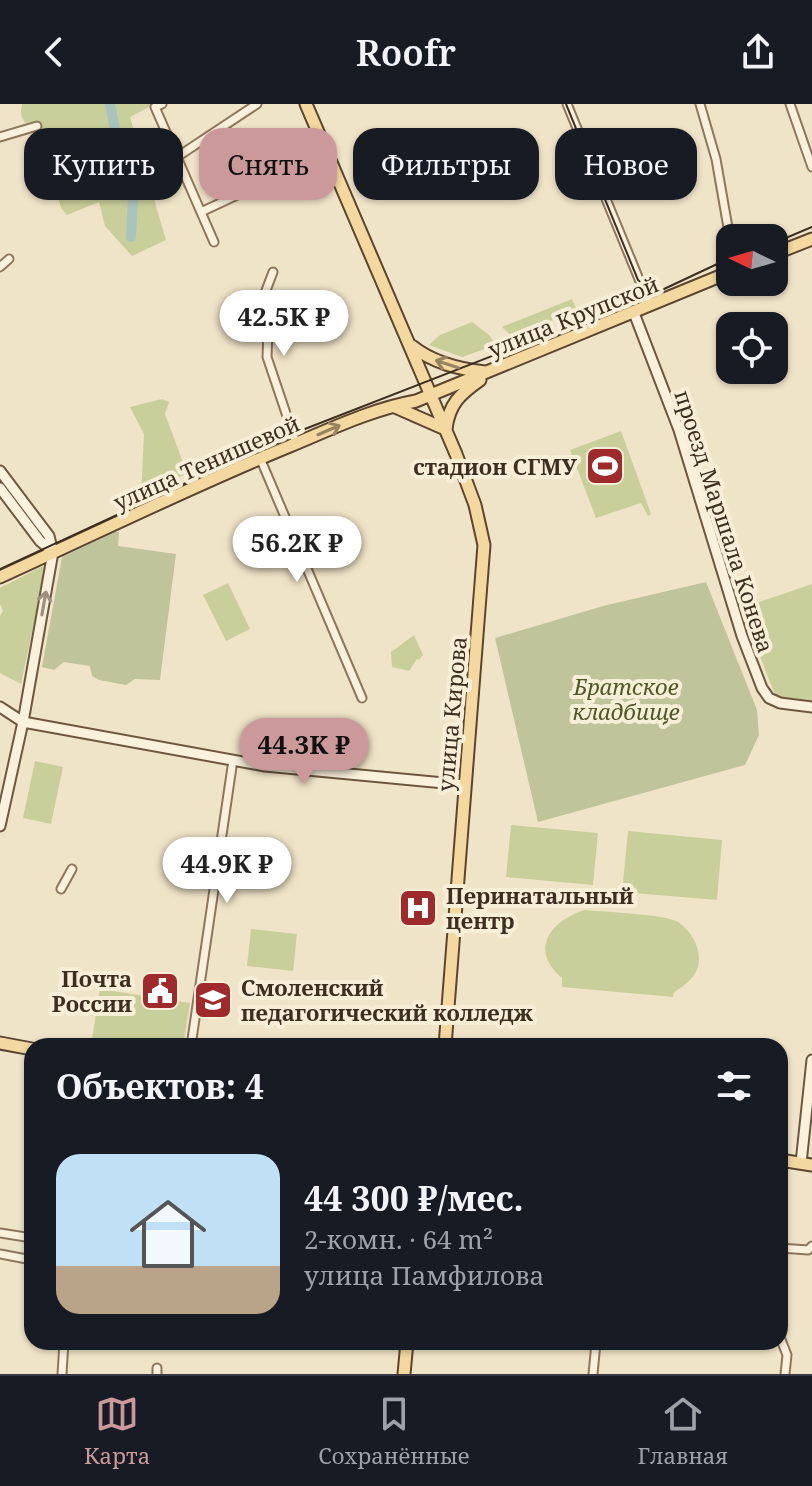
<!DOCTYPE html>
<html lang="ru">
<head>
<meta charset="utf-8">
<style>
	body { margin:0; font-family:"Noto Serif",serif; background:#242831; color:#f1f3f6; height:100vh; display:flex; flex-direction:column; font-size:30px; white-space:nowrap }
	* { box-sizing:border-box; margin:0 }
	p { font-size:26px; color:#9ea1a6 }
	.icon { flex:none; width:44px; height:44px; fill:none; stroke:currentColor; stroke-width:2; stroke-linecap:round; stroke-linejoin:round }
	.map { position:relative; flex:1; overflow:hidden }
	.panel { position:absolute; left:24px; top:934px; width:764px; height:312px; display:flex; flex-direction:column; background:#171b24; border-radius:24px; box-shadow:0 2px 6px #0004 }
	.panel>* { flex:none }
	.top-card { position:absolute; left:24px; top:24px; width:764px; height:72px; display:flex; gap:16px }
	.needle { width:52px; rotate:275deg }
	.fabs { position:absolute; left:716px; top:120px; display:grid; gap:16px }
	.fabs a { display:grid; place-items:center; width:72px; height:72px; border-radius:16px; background:#171b24; box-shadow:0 2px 6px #0004; font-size:40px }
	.price { position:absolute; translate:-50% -68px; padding:0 18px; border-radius:28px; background:#fff; color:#222; font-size:26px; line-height:52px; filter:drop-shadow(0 2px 4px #0008) }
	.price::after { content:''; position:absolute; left:50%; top:48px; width:24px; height:18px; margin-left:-12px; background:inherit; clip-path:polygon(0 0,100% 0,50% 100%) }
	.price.active { background:#cc999b; color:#111 }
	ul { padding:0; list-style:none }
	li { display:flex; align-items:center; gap:24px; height:200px; padding:0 32px }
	li span { display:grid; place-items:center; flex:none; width:224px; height:160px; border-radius:24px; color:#555 }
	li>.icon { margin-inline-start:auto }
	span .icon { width:96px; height:96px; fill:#fffc; stroke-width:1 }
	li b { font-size:34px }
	h2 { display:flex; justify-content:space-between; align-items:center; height:96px; padding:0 32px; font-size:34px }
	.chip { padding:0 28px; border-radius:24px; background:#171b24; box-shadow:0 2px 6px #0004; font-size:28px; line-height:72px }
	.chip.active { background:#cc999b; color:#111 }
	header { display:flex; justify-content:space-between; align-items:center; height:104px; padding:0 32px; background:#171b24; font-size:36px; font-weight:600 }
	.menu { display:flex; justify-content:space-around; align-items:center; height:112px; border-top:2px solid #363941; background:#171b24; font-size:22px; color:#9ea1a6 }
	.menu a { display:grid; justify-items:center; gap:4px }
	.menu .active { color:#cc999b }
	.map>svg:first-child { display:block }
	.green { fill:#c9cf9b }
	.cemetery { fill:#bfc49a }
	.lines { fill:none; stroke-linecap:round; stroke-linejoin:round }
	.river { stroke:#a9c4bc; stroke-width:10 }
	.street-casing { stroke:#8d765c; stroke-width:11 }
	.secondary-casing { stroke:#6f573f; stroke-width:13 }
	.primary-casing { stroke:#5b4430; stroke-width:15 }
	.street { stroke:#faf1dc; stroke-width:7 }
	.secondary { stroke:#faf1dc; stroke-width:9 }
	.primary { stroke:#f3d9a0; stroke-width:11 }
	.tram { stroke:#3d2e20; stroke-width:2 }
	.oneway { stroke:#988460 }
	.oneway2 { stroke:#9c907e }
	.labels { text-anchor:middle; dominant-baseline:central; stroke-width:8; stroke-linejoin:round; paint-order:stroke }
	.street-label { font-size:22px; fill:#3d2e20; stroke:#f7eed8 }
	.poi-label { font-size:22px; font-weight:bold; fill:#3d2e20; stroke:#f7eed8; text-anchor:end }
	.park-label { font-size:22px; font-style:italic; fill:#4d5a26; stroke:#f7eed8 }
</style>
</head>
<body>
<header><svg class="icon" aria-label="back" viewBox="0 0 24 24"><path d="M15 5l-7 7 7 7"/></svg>Roofr<svg class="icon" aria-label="share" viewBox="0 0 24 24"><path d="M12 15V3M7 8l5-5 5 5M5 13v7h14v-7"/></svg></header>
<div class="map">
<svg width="812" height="1270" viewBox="0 0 812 1270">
	<rect width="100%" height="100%" fill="#f0e4c8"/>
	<path class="green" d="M22,0h133l-25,13 36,123 -34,16 -27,-30 -6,-24 -32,13 -6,-7 -21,-77c-14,-7 -22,-10 -18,-27z
		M572,195l5,11 -65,27 -10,-10z
		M472,218l17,13 7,10 -34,12 -33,-12 11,-10z
		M162,295l7,3 -4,12 22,59 -46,24 3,-63 -14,-27z
		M621,327l30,83 -3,2 -7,-13 -45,15 -26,-68z
		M43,462l2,5 -24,113 -21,-11v-57l3,-5 -3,-7v-16z
		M228,479l22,46 -24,12 -23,-46z
		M812,480v117l-34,-4 -4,-5 -33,-84z
		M414,531l9,20 -4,5 -2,-1 -8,12 -17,-4 -1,-15z
		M35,657l28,6 -12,57 -28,-6z
		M511,721l87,8 -5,52 -87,-8z
		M628,727l94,9 -5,60 -95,-8z
		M585,806c19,2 79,4 93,12 12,8 21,22 21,37 0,16 -13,26 -25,33l-1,5 -111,-10v-9c-34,-28 -11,-58 23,-68z
		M251,825l46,5 -4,37 -46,-5z
		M100,885l90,14 -7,43h-47l-44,-7z"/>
	<path class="cemetery" d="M115,428h4l-1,14 58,8 -16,126 -25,-1 -9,6 -27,-5 -7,-4 -2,-10 -26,-4 -10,8 -12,-3 20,-110z
		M706,478l51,128 2,25 -14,30 -207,57 -43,-184 108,-32z"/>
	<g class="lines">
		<path class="river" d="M110,0l14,70 9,23 -2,40"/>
		<defs>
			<path id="street" d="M162,0l-7,3 59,135
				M567,0l83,202
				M700,0l16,55 14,80
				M790,0l22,63
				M0,33l37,-11
				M177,53l80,-53
				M201,108l126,-59
				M0,163l9,-8
				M273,168l-11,29 6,30 -1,26 29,86
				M260,354l102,240
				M61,785l11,-20
				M191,942l42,-286
				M0,1129l32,5
				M780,1144l28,2 4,-4
				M0,1150l32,6
				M780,1233l7,18 -2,19
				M62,1270l2,-32
				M157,1270v-6
				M593,1270l3,-31"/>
			<path id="secondary" d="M634,209l45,117 63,206 20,52 7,10 11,5 32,4
				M0,367l49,65 4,16 -30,170 -23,104
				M0,384l40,53 13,11
				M0,603l23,15 242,44 200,19
				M801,1059l11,-103"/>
			<path id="primary" d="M306,0l150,350 19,51 9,40 -39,501
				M774,150l38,-15
				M412,242c21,17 47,23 73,26
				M395,303l50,22
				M446,325c3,-25 14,-35 34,-49
				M0,473c97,-44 192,-91 290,-131 41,-17 82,-37 126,-45l314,-129
				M0,939l32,6
				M780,1056l32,5
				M404,1270l3,-32"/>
		</defs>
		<use href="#street" class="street-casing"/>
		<use href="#secondary" class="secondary-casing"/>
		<use href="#primary" class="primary-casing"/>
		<use href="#street" class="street"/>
		<use href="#secondary" class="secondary"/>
		<use href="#primary" class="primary"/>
		<path class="tram" d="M566,0l72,176 12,10 11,1
			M774,139l38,-16
			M0,465l292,-135 372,-145 66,-31"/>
	</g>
	<defs><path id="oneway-shaft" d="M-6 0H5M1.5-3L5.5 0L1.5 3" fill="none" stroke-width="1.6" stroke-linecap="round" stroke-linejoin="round" transform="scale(2)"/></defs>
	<g class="oneway">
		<use href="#oneway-shaft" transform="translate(447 260) rotate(-162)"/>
		<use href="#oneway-shaft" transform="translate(329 326) rotate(-23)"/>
	</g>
	<use class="oneway2" href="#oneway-shaft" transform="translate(44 499) rotate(-80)"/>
	<defs>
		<symbol id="stadium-square" viewBox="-11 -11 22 22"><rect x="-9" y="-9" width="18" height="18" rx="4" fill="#9e2a2b" stroke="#f7eed8"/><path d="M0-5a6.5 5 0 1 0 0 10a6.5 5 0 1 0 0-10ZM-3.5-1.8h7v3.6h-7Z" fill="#fff"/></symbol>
		<symbol id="hospital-square" viewBox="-11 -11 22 22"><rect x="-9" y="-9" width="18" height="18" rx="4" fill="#9e2a2b" stroke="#f7eed8"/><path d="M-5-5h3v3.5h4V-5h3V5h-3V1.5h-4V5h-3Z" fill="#fff"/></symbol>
		<symbol id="civic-square" viewBox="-11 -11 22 22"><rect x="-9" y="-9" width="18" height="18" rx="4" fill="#9e2a2b" stroke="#f7eed8"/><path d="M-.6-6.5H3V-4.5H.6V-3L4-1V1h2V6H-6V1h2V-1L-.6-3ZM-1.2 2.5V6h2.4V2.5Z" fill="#fff"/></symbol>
		<symbol id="university-square" viewBox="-11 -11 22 22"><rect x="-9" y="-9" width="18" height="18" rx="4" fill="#9e2a2b" stroke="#f7eed8"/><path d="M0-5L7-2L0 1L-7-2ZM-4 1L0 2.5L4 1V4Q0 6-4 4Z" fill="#fff"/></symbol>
	</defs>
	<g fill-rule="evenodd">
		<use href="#stadium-square" x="583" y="340" width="44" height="44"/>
		<use href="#hospital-square" x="396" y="782" width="44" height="44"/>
		<use href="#civic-square" x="138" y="865" width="44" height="44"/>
		<use href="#university-square" x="191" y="874" width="44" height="44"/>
	</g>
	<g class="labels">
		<g class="street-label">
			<text transform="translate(573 212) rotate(-22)">улица Крупской</text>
			<text transform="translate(206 358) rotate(-24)">улица Тенишевой</text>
			<text transform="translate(725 417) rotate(72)">проезд Маршала Конева</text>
			<text transform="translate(451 610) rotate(-85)">улица Кирова</text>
		</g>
		<g class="poi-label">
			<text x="577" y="362">стадион СГМУ</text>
			<text x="446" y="791" text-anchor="start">Перинатальный<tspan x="446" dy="25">центр</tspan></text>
			<text x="132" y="874">Почта<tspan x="132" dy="25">России</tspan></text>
			<text x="241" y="883" text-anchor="start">Смоленский<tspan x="241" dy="25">педагогический колледж</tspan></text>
		</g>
		<g class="park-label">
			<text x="626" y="582">Братское<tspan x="626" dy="25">кладбище</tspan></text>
		</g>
	</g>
</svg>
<div class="fabs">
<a><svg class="needle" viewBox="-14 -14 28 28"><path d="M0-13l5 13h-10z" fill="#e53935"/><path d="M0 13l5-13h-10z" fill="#9ea1a6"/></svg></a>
<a><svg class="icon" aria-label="locate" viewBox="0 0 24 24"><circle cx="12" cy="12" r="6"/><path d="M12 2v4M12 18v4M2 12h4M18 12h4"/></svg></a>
</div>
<b class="price" style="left:284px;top:254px">42.5K ₽</b>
<b class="price" style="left:297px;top:480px">56.2K ₽</b>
<b class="price active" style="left:304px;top:682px">44.3K ₽</b>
<b class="price" style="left:227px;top:801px">44.9K ₽</b>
<div class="top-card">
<a class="chip">Купить</a>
<a class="chip active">Снять</a>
<a class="chip">Фильтры</a>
<a class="chip">Новое</a>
</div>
<section class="panel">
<h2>Объектов: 4<svg class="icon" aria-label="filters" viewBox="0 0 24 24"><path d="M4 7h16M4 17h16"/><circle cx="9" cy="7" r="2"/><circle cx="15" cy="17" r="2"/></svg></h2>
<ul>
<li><span style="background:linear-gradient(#bfe0f5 70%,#b9a48a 0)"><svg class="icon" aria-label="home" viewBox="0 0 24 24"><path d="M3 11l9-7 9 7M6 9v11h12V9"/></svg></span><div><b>44 300 ₽/мес.</b><p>2-комн. · 64 m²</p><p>улица Памфилова</p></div></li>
</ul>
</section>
</div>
<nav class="menu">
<a class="active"><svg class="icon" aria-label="map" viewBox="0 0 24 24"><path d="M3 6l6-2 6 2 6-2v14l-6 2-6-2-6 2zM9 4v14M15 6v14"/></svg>Карта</a>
<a><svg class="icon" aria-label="saved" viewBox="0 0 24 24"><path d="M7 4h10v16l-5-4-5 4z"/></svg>Сохранённые</a>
<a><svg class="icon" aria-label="home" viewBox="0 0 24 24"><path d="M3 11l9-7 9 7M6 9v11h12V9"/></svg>Главная</a>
</nav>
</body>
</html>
